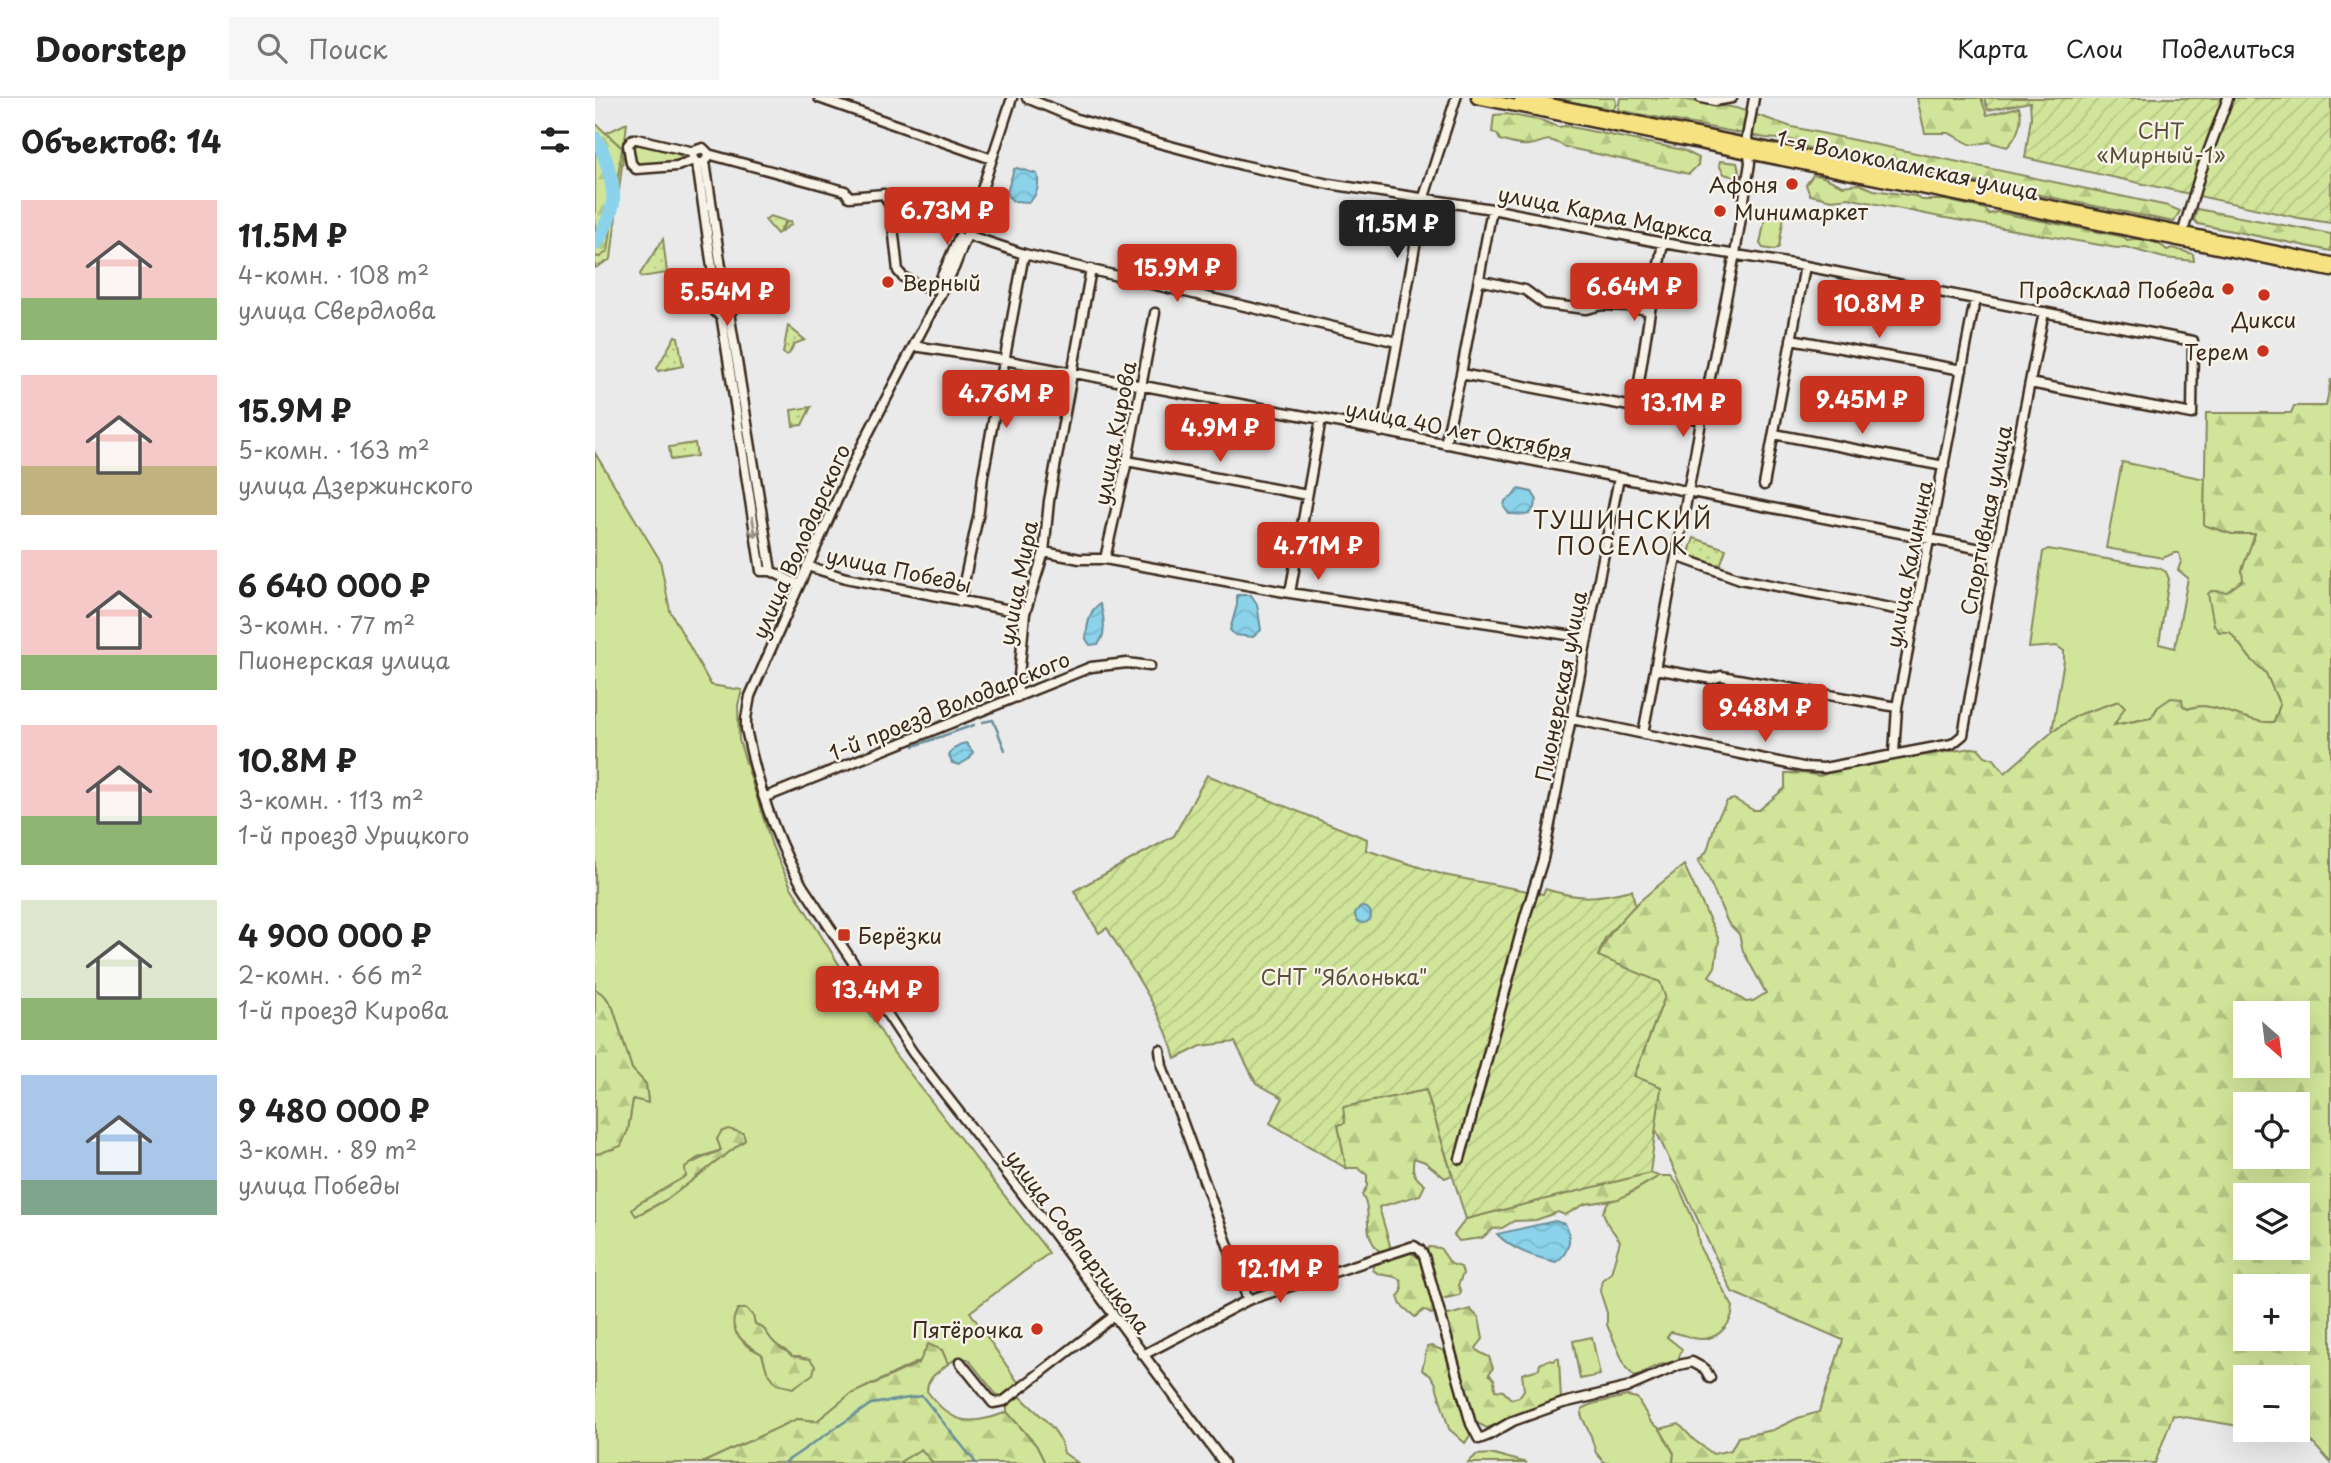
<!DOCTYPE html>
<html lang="ru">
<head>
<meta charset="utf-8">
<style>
	body { margin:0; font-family:"Playpen Sans",sans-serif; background:#f6f6f6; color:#222; height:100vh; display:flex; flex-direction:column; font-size:26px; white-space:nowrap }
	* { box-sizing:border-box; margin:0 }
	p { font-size:23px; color:#767676 }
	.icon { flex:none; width:38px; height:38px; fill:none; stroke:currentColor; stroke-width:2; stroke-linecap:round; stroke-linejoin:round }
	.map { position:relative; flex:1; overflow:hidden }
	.panel { display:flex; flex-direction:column; background:#fff; width:595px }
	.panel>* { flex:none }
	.needle { width:46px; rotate:152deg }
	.controls { position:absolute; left:1638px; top:903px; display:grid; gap:14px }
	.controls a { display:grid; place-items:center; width:77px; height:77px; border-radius:0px; background:#fff; box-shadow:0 7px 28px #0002; font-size:35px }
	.price { position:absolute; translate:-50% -60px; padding:0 16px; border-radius:7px; background:#c8321e; color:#fff; font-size:23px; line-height:46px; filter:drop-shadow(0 2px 4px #0008) }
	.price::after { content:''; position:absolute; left:50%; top:42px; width:21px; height:16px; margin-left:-10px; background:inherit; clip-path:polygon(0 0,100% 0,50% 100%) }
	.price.active { background:#222; color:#fff }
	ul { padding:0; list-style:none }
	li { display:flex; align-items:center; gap:21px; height:175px; padding:0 21px }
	li span { display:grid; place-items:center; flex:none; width:196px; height:140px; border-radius:0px; color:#555 }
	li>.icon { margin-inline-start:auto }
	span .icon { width:84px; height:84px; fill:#fffc; stroke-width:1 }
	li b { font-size:30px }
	h2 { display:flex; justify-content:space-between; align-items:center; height:84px; padding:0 21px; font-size:30px }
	header { display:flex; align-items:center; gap:42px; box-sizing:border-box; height:98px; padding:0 35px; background:#fff; border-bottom:2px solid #e0e0e0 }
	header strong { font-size:33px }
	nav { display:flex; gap:38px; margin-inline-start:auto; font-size:24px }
	.search { width:490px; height:63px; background:#f6f6f6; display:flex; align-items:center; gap:18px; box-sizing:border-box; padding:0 24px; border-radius:0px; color:#767676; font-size:26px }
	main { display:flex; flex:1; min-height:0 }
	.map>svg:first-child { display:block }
	.grass { fill:#d1e59a; stroke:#86885c; stroke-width:2; fill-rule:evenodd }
	.forest { fill:url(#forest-firs); stroke:#86885c; stroke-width:2; fill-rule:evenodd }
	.park { fill:url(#park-dots); stroke:#86885c; stroke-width:2 }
	.garden { fill:url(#garden-furrows); stroke:#86885c; stroke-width:2 }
	.water { fill:url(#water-waves); stroke:#6a8f99; stroke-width:2 }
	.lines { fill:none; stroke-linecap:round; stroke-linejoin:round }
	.stream { stroke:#6a8f99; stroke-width:2.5 }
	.river { stroke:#8ad3eb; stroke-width:14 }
	.minor-casing { stroke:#3b2a1e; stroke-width:13 }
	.major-casing { stroke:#3b2a1e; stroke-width:15 }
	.minor { stroke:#f7f3e8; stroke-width:8 }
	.major { stroke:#f7e281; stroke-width:10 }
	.oneway { stroke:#998e83 }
	.poi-dot { fill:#c8321e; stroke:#f7f3e8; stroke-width:2.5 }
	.labels { text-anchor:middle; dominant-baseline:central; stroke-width:5; stroke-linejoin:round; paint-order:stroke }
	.park-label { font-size:21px; fill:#594f37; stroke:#f7f3e8 }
	.street-label { font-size:21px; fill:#3b2a1e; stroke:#f7f3e8 }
	.poi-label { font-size:21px; fill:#3b2a1e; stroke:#f7f3e8; text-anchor:end }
	.neighbourhood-label { font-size:23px; letter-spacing:2px; fill:#3b2a1e; stroke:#f7f3e8 }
</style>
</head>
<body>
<header>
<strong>Doorstep</strong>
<div class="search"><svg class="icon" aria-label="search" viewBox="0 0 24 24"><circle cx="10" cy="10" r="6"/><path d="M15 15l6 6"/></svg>Поиск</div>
<nav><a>Карта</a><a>Слои</a><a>Поделиться</a></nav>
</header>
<main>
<section class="panel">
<h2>Объектов: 14<svg class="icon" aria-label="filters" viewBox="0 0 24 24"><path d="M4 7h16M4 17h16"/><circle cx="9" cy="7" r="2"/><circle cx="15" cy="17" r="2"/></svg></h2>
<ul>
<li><span style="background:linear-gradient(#f6c9c9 70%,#8fb573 0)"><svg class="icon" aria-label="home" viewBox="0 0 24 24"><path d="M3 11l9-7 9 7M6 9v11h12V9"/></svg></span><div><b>11.5M ₽</b><p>4-комн. · 108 m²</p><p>улица Свердлова</p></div></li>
<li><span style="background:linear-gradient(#f6c9c9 65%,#c2b280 0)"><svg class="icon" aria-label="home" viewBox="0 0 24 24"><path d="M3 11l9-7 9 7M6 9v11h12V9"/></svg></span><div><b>15.9M ₽</b><p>5-комн. · 163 m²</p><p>улица Дзержинского</p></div></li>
<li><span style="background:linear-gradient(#f6c9c9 75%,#8fb573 0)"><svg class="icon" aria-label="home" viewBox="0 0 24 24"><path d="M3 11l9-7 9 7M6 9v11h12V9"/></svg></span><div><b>6 640 000 ₽</b><p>3-комн. · 77 m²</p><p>Пионерская улица</p></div></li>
<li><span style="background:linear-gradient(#f6c9c9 65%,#8fb573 0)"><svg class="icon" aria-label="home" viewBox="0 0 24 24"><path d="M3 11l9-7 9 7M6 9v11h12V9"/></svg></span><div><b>10.8M ₽</b><p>3-комн. · 113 m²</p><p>1-й проезд Урицкого</p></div></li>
<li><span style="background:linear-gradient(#dfe7d0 70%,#8fb573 0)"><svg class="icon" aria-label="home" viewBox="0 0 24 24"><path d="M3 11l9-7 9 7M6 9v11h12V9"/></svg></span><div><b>4 900 000 ₽</b><p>2-комн. · 66 m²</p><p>1-й проезд Кирова</p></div></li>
<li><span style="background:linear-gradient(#a9c7e8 75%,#7fa58c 0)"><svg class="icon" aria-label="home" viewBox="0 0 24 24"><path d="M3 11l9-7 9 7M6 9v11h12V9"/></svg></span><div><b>9 480 000 ₽</b><p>3-комн. · 89 m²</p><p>улица Победы</p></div></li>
</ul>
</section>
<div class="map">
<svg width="1736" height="1365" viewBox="0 0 1736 1365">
	<defs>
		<pattern id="forest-firs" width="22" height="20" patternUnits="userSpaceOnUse" patternTransform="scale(1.75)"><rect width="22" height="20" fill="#d1e59a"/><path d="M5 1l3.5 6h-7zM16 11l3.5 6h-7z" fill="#b4c584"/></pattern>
		<pattern id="park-dots" width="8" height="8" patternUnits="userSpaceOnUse" patternTransform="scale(1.75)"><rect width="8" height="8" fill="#d1e59a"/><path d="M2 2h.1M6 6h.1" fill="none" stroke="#b4c584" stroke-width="1.8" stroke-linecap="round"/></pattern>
		<pattern id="garden-furrows" width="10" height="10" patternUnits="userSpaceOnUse" patternTransform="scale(1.75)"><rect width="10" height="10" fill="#d1e59a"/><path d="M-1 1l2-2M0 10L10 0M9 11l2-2" fill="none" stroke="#b4c584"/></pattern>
		<pattern id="water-waves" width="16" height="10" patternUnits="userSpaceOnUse" patternTransform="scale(1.75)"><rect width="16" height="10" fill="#8ad3eb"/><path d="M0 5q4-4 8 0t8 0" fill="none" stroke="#78b5c9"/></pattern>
	</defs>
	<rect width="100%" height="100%" fill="#ebeaeb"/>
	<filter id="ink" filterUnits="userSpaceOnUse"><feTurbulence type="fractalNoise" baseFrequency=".0143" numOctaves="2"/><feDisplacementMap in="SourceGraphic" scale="14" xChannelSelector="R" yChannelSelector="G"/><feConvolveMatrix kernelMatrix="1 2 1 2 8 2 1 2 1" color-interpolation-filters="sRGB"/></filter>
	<g filter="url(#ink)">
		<path class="grass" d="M32,25l-16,136 -16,9v-12l5,1 19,-112 -13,-12z
			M43,45l38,10 10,7c-14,6 -41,12 -54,2l1,-13z
			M1174,112l13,2 2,4 -5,31 -4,3 -12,-2 -3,-4 6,-31z
			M0,355l65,107 10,51 41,74 31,5 -4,15 1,35 33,106 19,41 103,166 155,200 -79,59 54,79 -4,5c18,19 39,30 44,57l14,10h-33l-9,-18 -29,-33v-4l-39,-49 -11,-1 -9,6 -6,-14 -93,45 -32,26 -20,-2 -95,44h-107v-311l19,-3 14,-19 5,-31 15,3 -2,-18 -14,-15 -19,-61 -8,-12 -10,-7zM140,1033l8,3 2,6 -76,58 -26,15 -5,-9 49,-28 5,-14 6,-4 23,-8 -4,-11zM158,1218l2,8c13,4 12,14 22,21 5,5 10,5 15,11h9l-34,15 -5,-17 -15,-8 -11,-13z
			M1527,364l83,17 -1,46 28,9h23l-13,36 2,10 -17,12 -16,-1 3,34 16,7 21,27 15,14 14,32 -6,17c-26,3 -62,-24 -86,-13l-5,-3 -25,1 -7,11 -39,7 7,-24 -41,14 -26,17 12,-72v-9l-7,-5 -28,2 14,-96 5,-3 111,19 7,4 3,7 -10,65 16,4 13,-70 -10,-8 3,-8 -2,-9h-5l-11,5 -57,-10z
			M1064,1078h12l7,9 18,41 4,22 33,59c-1,20 -18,36 -40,31 -8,-2 -14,-5 -22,-6l-4,5 15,12 -4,11 -22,6 -21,11 -9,-9 -19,-43v-12l-7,-22 2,-11 9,-7 9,-32 -13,-18 -4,-11 5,-10 21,-8z
			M997,1239l8,38 -20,4 -7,-38z
			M1032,1298l10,2 14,24 9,7 14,25 -1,9h-68l-9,-10 -5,-17 -10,-21 1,-6 10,-5z
			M326,1351l12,14h-35z"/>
		<path class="forest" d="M958,0h62l1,6 -3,6z
			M1025,0h53l63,10 56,19 376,79 12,5 -6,11 -366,-74 -16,-8 -26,-2 -148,-28z
			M1322,0h64l6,17 32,-8c5,13 -2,31 -12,40l-18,-5 -18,3 -22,-12h-24z
			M911,16l37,7 15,6 8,-1 117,24 16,8 -1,7 -9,9 -124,-27c-23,-13 -16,-4 -37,-2 -9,1 -19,-2 -28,-5l-3,-6 -5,-2 2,-17z
			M0,25l27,25 -14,103 -8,6 -5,-1z
			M1125,63l17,2 4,16 -17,-5 -5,-9z
			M1218,77l8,1 22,10 16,-2 15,6 41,6 7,4h23l40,9 4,5 7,-2 128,25 3,3c13,-3 31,1 40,10l5,-2 21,6 1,7 -30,-3 -39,-11 -8,1 -177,-31 -92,-19 -16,2 -22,-5 -4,-10z
			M1602,111l134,25v17l-133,-27 -4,-4z
			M1736,281v1084l-22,-24 -51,-9h40v-53h-53v50l-72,-12 -18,48h-482l1,-10 -14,-24 19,-5 15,16 19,14 18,-4 7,-13 35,-7 25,-12 21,-6 24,-72 -111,-48 -77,-163 6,-42 -27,-10 31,-81 -67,-39c15,-40 54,-66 86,-92l35,75 -4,27 -6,9 37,26 7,-1 13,-8 -23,-42 -4,-17 -11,-11 -19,-43 -11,-19 9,-10 9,-30 11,-20 7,-2 19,11h6l26,-22v-15h18l17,3 23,-8 129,-20 7,1 6,7 9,3 11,14 47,-41 26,-17 41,-14 6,6 -11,18 37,-7 7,-11 13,-9 11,1 1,7 5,3c24,-11 60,16 86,13l6,-17 -14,-32 -15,-14 -21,-27h-11l-5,-7 -6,-31 3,-3 16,1 16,-12 -1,-10 13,-36h-23l-28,-9 2,-112h85l3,-7h32zM1650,915h53v53h-53zM1650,1006h53v53h-53zM1650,1097h53v53h-53zM1650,1188h53v53h-53z
			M0,891l10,7 8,12 19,61 14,15 2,19 -15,-4 -5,31 -7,16 -24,8 -2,-2z
			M831,992l26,85 -7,3 -20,-16 -11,-4c-3,13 0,19 11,27l-5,10 -41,12 12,42 -12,2c-19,-20 -5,-38 -17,-56l5,-9v-11l-9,-7h-12l-8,-43 5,-18z
			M133,1031l15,4 2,7 -76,58 -33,18 -4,-6 6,-6 48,-28 -1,-8c13,-11 22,-10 36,-18l-4,-11 4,-7z
			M1055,1075l9,3 -40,23 -34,5 -20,11 -7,-3 -22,8 -22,1 -12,7 -9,1 -11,9 -23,3 -5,-6 12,-16z
			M834,1149l11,1 11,16 10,3 2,7 -5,11 3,7 -2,3 -18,4 -14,-49z
			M816,1155l9,6 15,53 -4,2 -7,-4 -9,7 -14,-12 -3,-8 4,-6 -1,-11c-9,-7 -20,-2 -28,-10l2,-6z
			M143,1211h9l6,7 2,8c13,4 12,14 22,21 5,5 10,5 15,11l18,3 5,7 -2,8 -20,14 -16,-4 -10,-13 -5,-17c-17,-10 -38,-24 -24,-45z
			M875,1211l9,9 4,21 -7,9 3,4 10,5 4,11 -4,6 5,5 1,11 8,1 8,8 8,-2 5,-7 -2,-16 17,-5 1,-5 8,-4 6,1 3,-3 2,1 2,41 -74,28 -10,-5 -4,-7 -28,-100z
			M333,1246l14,6 6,14 -15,12 -5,8 -1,7c24,33 42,36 80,21l29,33 9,18h-112l-12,-14 -23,14h-196l95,-44 20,2 32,-26 70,-32z
			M836,1248l14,5 21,74 5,9 -6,9 -16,-14 -14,-47 -4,-6 -9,-6 5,-23z
			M899,1356l33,9h-59l8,-8z"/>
		<path class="park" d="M301,100l19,5 -8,14 -13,-12z
			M175,118l16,5 -7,11 8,-10 4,-1 1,3 -15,10 -12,-14z
			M68,141l4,34 -26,4 -1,-3z
			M193,228l17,14 -11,4 -5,10 -3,1 -3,-2z
			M80,238l3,1 5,29 -25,5 -1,-3z
			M459,283l10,2 -4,22 -10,-2z
			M216,309l-9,18 -9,1 -2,-16z
			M100,345l2,13 -26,4 -2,-13z
			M1099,440l32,11 -6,17 -32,-11z"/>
		<path class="garden" d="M1389,0h347v125l-32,-5 -274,-60 6,-40 -1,-16 -42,8z
			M612,677l160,64 -1,11 78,25 99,19 2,-5c36,11 51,9 87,1l3,15 -30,33 -7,18 62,26 5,14 -31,80 27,11 -11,86 -184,46 -40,-129 -83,17 2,16 -7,2 8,43 -76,-45 13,-25 -27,-15 -21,-41 -34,4 -26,13c-11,-47 -44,-89 -68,-131l-8,5 -25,-42 100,-55z"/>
		<path class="water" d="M422,70l20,6c3,10 0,22 -8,28l-16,-1 -5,-5 -1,-4 7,-23z
			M923,391l14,3 5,8c-8,22 -10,13 -28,14l-5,-7 1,-6 7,-4z
			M642,497h14l6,9 4,26 -8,7 -18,-2 -5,-5 7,-25z
			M505,506c4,11 7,31 -2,40l-8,1 -4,-6c1,-12 3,-30 14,-35z
			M371,645l7,9 -4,7 -10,6 -7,-2 -3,-7c3,-7 9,-12 17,-13z
			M760 817a8 8 0 1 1 16 0a8 8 0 1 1-16 0Z
			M960,1123l10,3c8,14 4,29 -9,38 -22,-5 -44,-12 -59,-28z"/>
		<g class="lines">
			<path class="stream" d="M388,624l10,-2 12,30
				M319,648l60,-21
				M189,1365l87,-59 51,-8 54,67"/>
			<path class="river" d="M0,40c10,12 20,49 18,65 -2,11 -11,33 -18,41"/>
			<defs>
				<path id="minor" d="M224,0l173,61
					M417,0l-45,137 -13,33 -97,187 -107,241 -4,23v10c11,53 29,111 57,158l110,166 140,180 171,230
					M432,0l50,21 82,24 83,22 87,19 163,25 171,34 142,23 388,75 -1,73 -162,-31
					M1106,0l14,3 17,-3
					M99,54l-57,-13h-4l-5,6 3,18 5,6 41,-3 17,-6
					M113,56l137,37 4,6 35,-3 7,14 7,63 5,6 26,13 8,-3 22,-50 6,3
					M110,64l20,131
					M102,65h6l4,-4 1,-6 -5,-5 -9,3 -1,6 4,6 19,132
					M372,137l57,19 373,88
					M1586,140l20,-67 27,-73
					M884,182l46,10 19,14 42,5 16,-4 27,1 21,5
					M117 206a11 11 0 1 1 22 0a11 11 0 1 1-22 0Z
					M134,214l42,259
					M126,216l40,257h10l28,14
					M1196,241l171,31
					M319,248l90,14 317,59 675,133
					M866,276l241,46
					M1040,310l15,-97 13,-68
					M786,334l43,-235 32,-99
					M1179,336l170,32
					M850,346l16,-70 31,-165
					M532,363l180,34
					M1169,387l41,-219
					M449,454l36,7h25l185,34 297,45
					M1081,458l64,23 176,34
					M510,461l22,-98 28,-148
					M212,468l39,12 179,35
					M695,495l31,-174
					M365,503l19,-89 4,-36 41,-222
					M1060,571l57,10 9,-3 176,31
					M422,599l8,-84 19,-61 5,-51 42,-232
					M977,621l231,48 21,1 128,-24 11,-9 33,-183 48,-240
					M1048,636l58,-312 34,-168 15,-91 -3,-26 7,-39
					M1299,655l3,-46 78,-407
					M171,699l325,-130 36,-4 23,3
					M565,952l2,16 86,234
					M865,1061l65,-242 18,-58 76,-381
					M548,1257l105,-55 166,-54 6,4 4,6 47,168 8,15 8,-3 26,-15 50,-18 63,-15 53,-23 13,-3 13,7 5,9
					M365,1264l33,41 11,-2 110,-85"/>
				<path id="major" d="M882,0l854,173
					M925,0l811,165"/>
			</defs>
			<use href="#minor" class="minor-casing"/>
			<use href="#major" class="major-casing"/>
			<use href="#minor" class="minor"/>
			<use href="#major" class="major"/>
		</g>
		<defs><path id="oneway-shaft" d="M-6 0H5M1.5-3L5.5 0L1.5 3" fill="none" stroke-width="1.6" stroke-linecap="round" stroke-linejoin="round" transform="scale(1.75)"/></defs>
		<use class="oneway" href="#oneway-shaft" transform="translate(159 429) rotate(81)"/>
	</g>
	<g class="poi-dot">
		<circle cx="1197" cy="86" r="7"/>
		<circle cx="1125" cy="113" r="7"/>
		<circle cx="293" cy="184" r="7"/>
		<circle cx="1633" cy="191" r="7"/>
		<circle cx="1669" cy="197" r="7"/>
		<circle cx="1668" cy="253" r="7"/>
		<rect x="242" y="830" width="14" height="14" rx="3.5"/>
		<circle cx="442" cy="1231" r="7"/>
	</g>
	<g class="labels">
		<g class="park-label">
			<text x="1566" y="32">СНТ<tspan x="1566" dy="24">«Мирный-1»</tspan></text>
			<text x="749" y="878">СНТ "Яблонька"</text>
		</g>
		<g class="street-label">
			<text transform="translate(1313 66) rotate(12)">1-я Волоколамская улица</text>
			<text transform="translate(1011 115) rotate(11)">улица Карла Маркса</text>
			<text transform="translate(864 331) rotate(11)">улица 40 лет Октября</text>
			<text transform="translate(519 335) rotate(-79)">улица Кирова</text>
			<text transform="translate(1390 422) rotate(-79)">Спортивная улица</text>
			<text transform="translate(205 443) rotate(-66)">улица Володарского</text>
			<text transform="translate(1313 466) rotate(-79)">улица Калинина</text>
			<text transform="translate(304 471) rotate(12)">улица Победы</text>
			<text transform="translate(422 485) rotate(-79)">улица Мира</text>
			<text transform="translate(965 588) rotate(-79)">Пионерская улица</text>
			<text transform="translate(354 607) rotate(-22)">1-й проезд Володарского</text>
			<text transform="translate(484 1143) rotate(53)">улица Совпартшкола</text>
		</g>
		<g class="poi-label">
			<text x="1183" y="86">Афоня</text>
			<text x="1139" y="113" text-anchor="start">Минимаркет</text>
			<text x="307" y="184" text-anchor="start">Верный</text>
			<text x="1619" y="191">Продсклад Победа</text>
			<text x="1669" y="221" text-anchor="middle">Дикси</text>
			<text x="1654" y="253">Терем</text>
			<text x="263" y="837" text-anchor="start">Берёзки</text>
			<text x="428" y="1231">Пятёрочка</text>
		</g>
		<g class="neighbourhood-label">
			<text x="1028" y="421">ТУШИНСКИЙ<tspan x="1028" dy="26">ПОСЕЛОК</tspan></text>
		</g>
	</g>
</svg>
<div class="controls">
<a><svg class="needle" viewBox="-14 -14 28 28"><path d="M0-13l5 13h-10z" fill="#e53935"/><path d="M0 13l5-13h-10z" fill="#767676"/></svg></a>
<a><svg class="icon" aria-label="locate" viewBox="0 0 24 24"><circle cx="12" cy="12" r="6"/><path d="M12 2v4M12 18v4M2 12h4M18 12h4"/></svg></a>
<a><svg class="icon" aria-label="layers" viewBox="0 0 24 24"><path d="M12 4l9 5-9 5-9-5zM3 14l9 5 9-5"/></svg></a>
<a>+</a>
<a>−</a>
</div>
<b class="price" style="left:352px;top:149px">6.73M ₽</b>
<b class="price active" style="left:802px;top:162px">11.5M ₽</b>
<b class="price" style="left:582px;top:206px">15.9M ₽</b>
<b class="price" style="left:1039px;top:225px">6.64M ₽</b>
<b class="price" style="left:132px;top:230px">5.54M ₽</b>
<b class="price" style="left:1284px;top:242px">10.8M ₽</b>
<b class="price" style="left:411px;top:332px">4.76M ₽</b>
<b class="price" style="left:1267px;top:338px">9.45M ₽</b>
<b class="price" style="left:1088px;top:341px">13.1M ₽</b>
<b class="price" style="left:625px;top:366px">4.9M ₽</b>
<b class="price" style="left:723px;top:484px">4.71M ₽</b>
<b class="price" style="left:1170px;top:646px">9.48M ₽</b>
<b class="price" style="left:282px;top:928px">13.4M ₽</b>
<b class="price" style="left:685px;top:1207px">12.1M ₽</b>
</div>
</main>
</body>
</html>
